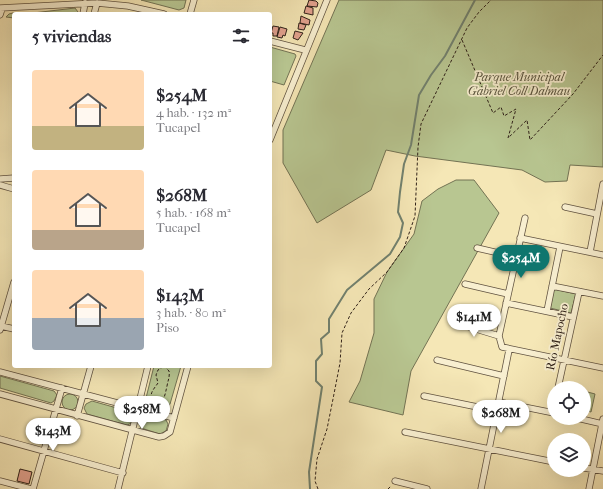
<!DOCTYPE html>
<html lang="es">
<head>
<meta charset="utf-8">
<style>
	body { margin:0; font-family:"IM FELL French Canon",serif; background:#f2f2f3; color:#2b2b33; height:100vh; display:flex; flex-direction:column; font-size:15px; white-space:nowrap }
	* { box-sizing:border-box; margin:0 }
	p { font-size:13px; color:#7c7c81 }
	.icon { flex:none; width:22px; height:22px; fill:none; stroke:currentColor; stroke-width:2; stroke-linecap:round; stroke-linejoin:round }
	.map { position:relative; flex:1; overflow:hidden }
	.panel { position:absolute; left:12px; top:12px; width:260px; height:356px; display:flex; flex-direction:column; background:#fff; border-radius:4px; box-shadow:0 4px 16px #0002 }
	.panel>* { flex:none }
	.buttons { position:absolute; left:547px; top:381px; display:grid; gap:8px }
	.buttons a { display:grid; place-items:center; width:44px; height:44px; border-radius:50%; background:#fff; box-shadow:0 4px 16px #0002; font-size:20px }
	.price { position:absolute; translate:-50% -34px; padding:0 9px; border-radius:14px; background:#fff; color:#222; font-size:13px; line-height:26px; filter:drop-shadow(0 1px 2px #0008) }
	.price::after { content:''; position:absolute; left:50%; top:24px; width:12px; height:9px; margin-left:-6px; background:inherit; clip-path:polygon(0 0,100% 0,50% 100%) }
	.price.on { background:#0f766e; color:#fff }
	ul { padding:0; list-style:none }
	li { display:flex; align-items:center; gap:12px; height:100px; padding:0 20px }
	li span { display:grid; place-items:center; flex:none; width:112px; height:80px; border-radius:4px; color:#555 }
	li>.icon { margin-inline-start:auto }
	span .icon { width:48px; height:48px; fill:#fffc; stroke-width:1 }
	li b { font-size:17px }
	h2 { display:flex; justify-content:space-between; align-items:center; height:48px; padding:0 20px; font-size:17px }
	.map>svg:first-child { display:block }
	.green { fill:#b8c691; stroke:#737354 }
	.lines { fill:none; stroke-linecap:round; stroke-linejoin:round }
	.stream { stroke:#71816f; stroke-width:2 }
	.building { fill:#e3a28f; stroke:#2e2018 }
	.minor-casing { stroke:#605240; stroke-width:7 }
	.path { stroke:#2e2018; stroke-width:1; stroke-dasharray:3 2; stroke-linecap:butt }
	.minor { stroke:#f8efd0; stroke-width:5.5 }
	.labels { text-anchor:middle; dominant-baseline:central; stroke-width:3.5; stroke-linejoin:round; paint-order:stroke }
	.park-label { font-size:12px; font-style:italic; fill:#57523c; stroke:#f8efd0 }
	.street-label { font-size:12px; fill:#2e2018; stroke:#f8efd0 }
</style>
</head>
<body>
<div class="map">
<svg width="603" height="489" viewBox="0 0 603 489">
	<rect width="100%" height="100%" fill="#f5e7b6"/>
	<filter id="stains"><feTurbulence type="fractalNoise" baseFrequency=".005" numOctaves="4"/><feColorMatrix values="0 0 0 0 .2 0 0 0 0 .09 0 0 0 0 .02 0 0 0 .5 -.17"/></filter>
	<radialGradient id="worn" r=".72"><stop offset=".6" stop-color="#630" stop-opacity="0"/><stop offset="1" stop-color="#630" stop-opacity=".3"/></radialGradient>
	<path class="green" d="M141,0h45l-2,8 -5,2z
		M339,0h264v167l-33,-2 -3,16 -22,1 -23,-12 -107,-14 -29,-6 -15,40 -54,33 -34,-60v-33z
		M75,8l3,4v2h-64v4l-8,-1 3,-3 4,-1h20z
		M270,47l25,7 1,2 -12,29 -14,-4z
		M456,180h18l25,33 -88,158 -8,44 -54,-13 11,-21 14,-48v-34l13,-27 27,-38 8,-33 16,-12z
		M554,289l22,5 -5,19 -21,-5z
		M154,366h27l-11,38 -4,5h-5l-14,-4 -2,-3z
		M0,376l54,15 3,4 -3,6 -3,2 -51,-15z
		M584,391l11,3 -4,18 -7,-2z
		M62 402a8 8 0 1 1 16 0a8 8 0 1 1-16 0Z
		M92,401l39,11 3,6 -2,5 -5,2 -40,-11 -3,-6 2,-4z
		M145,414l21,6 2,4 -2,7 -6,3 -19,-6 -2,-4v-6z"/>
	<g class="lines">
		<path class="stream" d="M310,489l-1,-17 13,-85 -6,-6v-20l6,-7 -1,-15 8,-7v-13l18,-29 43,-36 10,-17 3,-14 -5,-11 2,-20 4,-28 7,-19 8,-50 12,-20 14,-19 30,-56"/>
	</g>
	<path class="building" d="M309,0l7,1 2,2 -1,4 -10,-1z
		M306,6l7,2v7l-9,-2z
		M301,16l9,4 -1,5 -9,-2z
		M299,23l7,2 -2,5 -6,-1z
		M273,26l6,1 -2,9h-4v-3h-2z
		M280,27l7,2 -2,7 -2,-1 -1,3 -5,-1z
		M295,31l8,2 -5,7 -5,-2z
		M20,469l12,3 -3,12 -12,-3z"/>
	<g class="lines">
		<defs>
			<path id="minor" d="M0,8l97,-5 31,3 36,8
				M83,14l2,-11
				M94,14l3,-11
				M190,14l4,-14
				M0,15l2,-6
				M270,41l35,9
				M270,140l57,-140
				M0,179l14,-1
				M0,185l14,4
				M565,207l32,7
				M525,218l-26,118 3,11 101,21
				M520,238l83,17
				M477,248l39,9
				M590,252l13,-68
				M465,284l43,10
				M552,286l51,10
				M506,303l67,14
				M547,311l13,-64
				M453,322l46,14
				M1,326l13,3
				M0,330l14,-48
				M437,360l67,16
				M0,372l174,46
				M558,388l21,-96
				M0,394l159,43 5,-1 6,-4 18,-66
				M424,396l73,15
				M499,402l55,11
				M552,412l2,-8
				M77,416l14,-50
				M577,418l26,6
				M405,432l149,30
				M0,439l123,34
				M584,468l19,3
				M0,481l31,8
				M395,481l32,8
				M33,489l29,-101
				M118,489l30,-123
				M481,489l28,-139
				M589,489l14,-70"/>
		</defs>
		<use href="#minor" class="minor-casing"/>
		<path class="path" d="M462,40l31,73 8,-6 3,9 12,-7 -8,29 19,-18 3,20 43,-46 30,-39
			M164,366l5,5c1,6 -1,9 -2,15 -2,8 -2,16 -11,17 -10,-7 -2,-14 2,-20l-2,-8 2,-5z
			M318,489l-3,-8 2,-22 10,-30 6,-30 7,-36 2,-30 9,-20 18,-24 18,-17 17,-24 11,-32 3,-69 3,-23 46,-96 12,-16 12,-12
			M388,489l3,-3"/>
		<use href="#minor" class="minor"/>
	</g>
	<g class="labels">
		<g class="park-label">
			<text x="519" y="77">Parque Municipal<tspan x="519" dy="14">Gabriel Coll Dalmau</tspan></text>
		</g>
		<g class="street-label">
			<text transform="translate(557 337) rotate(-78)">Río Mapocho</text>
		</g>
	</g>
	<rect width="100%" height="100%" filter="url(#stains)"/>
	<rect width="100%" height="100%" fill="url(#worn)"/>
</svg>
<div class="buttons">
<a><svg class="icon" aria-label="locate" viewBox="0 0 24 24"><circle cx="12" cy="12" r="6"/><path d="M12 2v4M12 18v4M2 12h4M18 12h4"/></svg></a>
<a><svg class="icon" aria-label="layers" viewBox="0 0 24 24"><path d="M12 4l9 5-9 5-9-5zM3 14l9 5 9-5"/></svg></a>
</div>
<b class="price on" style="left:521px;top:279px">$254M</b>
<b class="price" style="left:474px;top:338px">$141M</b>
<b class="price" style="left:142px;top:430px">$258M</b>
<b class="price" style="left:501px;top:434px">$268M</b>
<b class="price" style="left:53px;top:452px">$143M</b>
<section class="panel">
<h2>5 viviendas<svg class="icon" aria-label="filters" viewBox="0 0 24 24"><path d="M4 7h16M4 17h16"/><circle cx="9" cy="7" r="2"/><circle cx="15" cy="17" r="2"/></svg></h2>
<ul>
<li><span style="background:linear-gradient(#ffd9b3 70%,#c2b280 0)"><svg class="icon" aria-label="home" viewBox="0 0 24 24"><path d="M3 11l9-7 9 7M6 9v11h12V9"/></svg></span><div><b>$254M</b><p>4 hab. · 132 m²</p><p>Tucapel</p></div></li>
<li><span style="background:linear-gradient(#ffd9b3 75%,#b9a48a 0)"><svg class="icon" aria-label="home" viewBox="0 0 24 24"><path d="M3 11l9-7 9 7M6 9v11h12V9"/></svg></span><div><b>$268M</b><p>5 hab. · 168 m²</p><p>Tucapel</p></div></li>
<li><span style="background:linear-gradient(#ffd9b3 60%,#9aa5b1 0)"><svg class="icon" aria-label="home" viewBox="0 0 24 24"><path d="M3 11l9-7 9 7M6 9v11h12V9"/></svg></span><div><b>$143M</b><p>3 hab. · 80 m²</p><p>Piso</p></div></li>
</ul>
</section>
</div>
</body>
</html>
